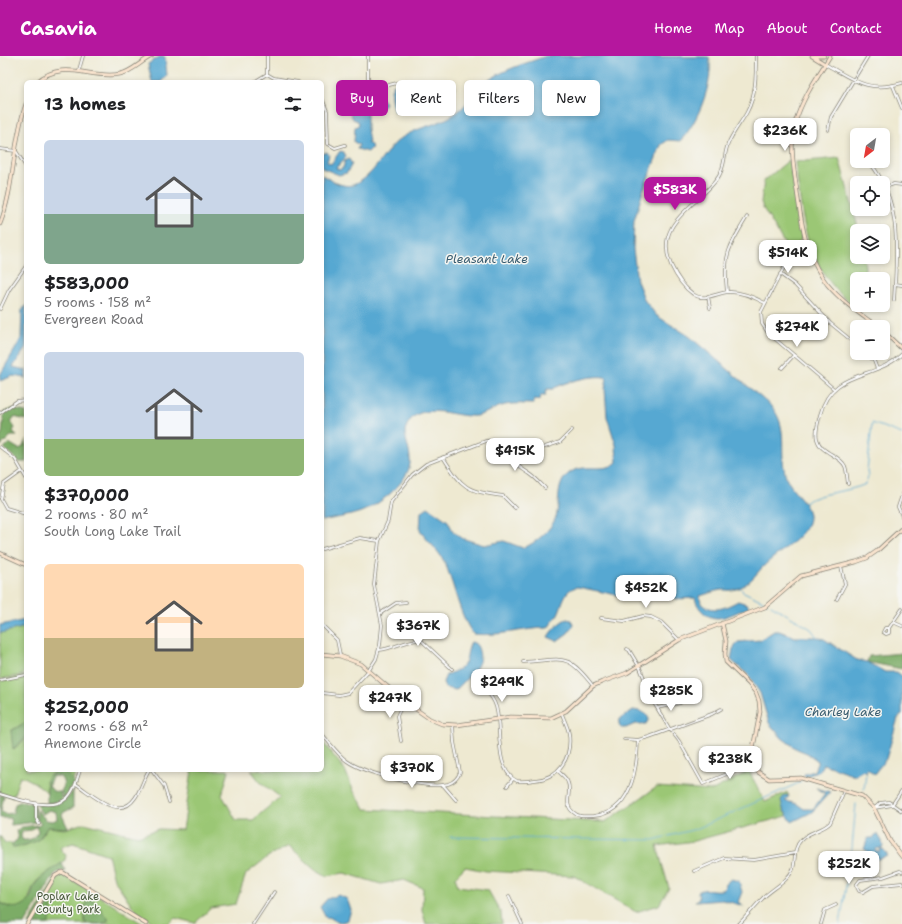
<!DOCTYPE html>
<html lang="en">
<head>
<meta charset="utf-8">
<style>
	body { margin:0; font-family:"Shantell Sans",sans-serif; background:#f2f2f2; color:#202124; height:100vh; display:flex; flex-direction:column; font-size:15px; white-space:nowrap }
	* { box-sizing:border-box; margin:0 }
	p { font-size:13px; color:#757577 }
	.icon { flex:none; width:22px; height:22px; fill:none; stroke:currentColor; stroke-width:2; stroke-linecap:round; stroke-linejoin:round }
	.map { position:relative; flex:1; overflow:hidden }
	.side { position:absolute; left:24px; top:24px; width:300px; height:692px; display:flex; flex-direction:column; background:#fff; border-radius:6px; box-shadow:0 2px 6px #0003 }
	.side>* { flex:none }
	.hud { position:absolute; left:336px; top:24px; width:380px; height:36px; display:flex; gap:8px }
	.needle { width:26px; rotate:211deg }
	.tools { position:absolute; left:850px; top:72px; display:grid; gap:8px }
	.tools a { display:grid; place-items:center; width:40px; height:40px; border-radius:6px; background:#fff; box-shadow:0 2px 6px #0003; font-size:20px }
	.price { position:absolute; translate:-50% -34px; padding:0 9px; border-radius:8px; background:#fff; color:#222; font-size:13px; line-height:26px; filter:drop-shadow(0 1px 2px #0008) }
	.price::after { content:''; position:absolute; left:50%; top:24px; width:12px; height:9px; margin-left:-6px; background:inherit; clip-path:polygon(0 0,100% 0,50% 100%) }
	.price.current { background:#b5179e; color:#fff }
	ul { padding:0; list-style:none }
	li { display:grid; align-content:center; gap:8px; height:212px; padding:0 20px }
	li span { display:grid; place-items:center; height:124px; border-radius:6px; color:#555 }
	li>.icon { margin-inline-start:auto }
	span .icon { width:72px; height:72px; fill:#fffc; stroke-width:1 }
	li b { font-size:17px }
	h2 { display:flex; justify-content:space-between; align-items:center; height:48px; padding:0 20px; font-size:17px }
	.tag { padding:0 14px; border-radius:6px; background:#fff; box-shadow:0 2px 6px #0003; font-size:14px; line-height:36px }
	.tag.current { background:#b5179e; color:#fff }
	header { display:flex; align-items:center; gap:24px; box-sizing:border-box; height:56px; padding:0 20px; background:#b5179e; color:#fff }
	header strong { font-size:19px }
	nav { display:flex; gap:22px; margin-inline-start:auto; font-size:14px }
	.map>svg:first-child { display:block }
	.green { fill:#9bc774; stroke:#5c7248 }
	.forest { fill:#7cac66; stroke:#4c6441 }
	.water { fill:#57a8d2; stroke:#3a6277 }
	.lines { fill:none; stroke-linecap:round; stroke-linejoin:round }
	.stream { stroke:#57a8d2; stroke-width:1 }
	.street-casing { stroke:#858276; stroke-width:3.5 }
	.secondary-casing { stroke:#858276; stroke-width:4.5 }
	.street { stroke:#fff; stroke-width:2 }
	.secondary { stroke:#fbe5cf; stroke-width:3 }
	.labels { text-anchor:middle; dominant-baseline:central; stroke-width:3; stroke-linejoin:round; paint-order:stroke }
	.park-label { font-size:11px; fill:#48583b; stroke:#f6f6f2 }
	.water-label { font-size:12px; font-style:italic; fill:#375b6e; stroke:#f6f6f2 }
</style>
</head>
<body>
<header>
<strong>Casavia</strong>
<nav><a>Home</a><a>Map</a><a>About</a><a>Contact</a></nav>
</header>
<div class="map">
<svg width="902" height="868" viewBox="0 0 902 868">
	<rect width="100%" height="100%" fill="#f6f6f2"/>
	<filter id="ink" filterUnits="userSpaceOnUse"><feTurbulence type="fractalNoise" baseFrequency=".025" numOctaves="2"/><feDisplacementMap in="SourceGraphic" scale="8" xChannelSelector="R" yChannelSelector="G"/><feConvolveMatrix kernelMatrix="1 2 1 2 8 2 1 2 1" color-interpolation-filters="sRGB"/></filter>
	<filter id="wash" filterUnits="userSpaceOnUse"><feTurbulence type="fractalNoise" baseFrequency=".012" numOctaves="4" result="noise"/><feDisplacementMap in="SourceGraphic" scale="16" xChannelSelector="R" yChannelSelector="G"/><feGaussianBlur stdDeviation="0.9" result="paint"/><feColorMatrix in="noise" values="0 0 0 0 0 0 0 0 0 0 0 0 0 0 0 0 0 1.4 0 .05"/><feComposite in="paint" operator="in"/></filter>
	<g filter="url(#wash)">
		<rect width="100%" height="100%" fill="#eee9d1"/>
		<path class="green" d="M839,102l20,73h-2v26h7l1,11 -2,11h-6v17l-6,8c-49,-43 -47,-81 -56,-142z
			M789,104l13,78 -12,15 -27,-45 -2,-6 3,-21z
			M26,571v43l-3,5 -23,4v-46z
			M26,620v46l-14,8 2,19 12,-11v32h51l-4,10 -9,-9 -13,3 -5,7 1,12c-3,-5 -22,-17 -27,-17l-7,21 -13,-4v-112z
			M322,685l23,29 8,20 12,19 240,13 52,-35 54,4 38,-20 16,31 22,-10 2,4 -4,-1 -2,14 4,7 -93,25 -37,5 12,42 -10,17 -23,7 -62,-36 -88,-5 -21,-4 -10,10 3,9 30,4 13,23 1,11h-76l-4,-14 1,-22 -19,-8 -23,4 -37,-11 -17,3 -12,-7 -26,-23 -20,10 -23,18 -10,30 -25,4 -16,15 -20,-5 -6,6h-14l-20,-14 -21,-31 -6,-24 -35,-12 -12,4v3l5,5 -1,5c-8,8 -20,13 -28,21 -10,11 -4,28 -26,27l-11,-6v-66l5,7h7l2,4 12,-2 15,-8 7,-10 17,2 19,-6 54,13 21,-7 24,1 9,-60h37l-7,25 14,25h17l27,-23 -20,-15 -9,-12h71z
			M62,818h2l79,50h-114l27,-46z"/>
		<path class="forest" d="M12,353l14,3v8l-12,-3 -3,5 4,6 -2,3 4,5h-6l-10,10 -1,-11 2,-1 2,-22z
			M26,383v23h-7l-15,-14 5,-5 10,6 4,-2z
			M902,597v16l-35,-7 2,-6z
			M26,666v16l-13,11 -2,-18z
			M63,715l4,2 8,10 -11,16 -3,-8c4,-5 3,-11 -2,-15h-6l-3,5 -1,5 4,5 7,1 2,9 -15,2v-25l7,-5z
			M73,734v18l-9,4 -2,3 6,13 -20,-1 -11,14 -15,5 -10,1v-3l6,-5 -2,-8 6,-4 15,-2 -5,5 -10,1 -1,6 2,3c7,1 13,-3 15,-9l-2,-4 5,-3 -4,-4v-10l9,10 7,1 4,-2 -1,-7 -7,-2 -6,4 -6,-7 1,-3c16,0 26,2 35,-14z
			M0,739l4,1 -3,15 5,3 7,-1 2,-9 7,-3 12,3 2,18 -25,3 -1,-7h-10z
			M62,807l3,8h-5l-5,3 -30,50h-25v-22c10,9 25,7 31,-6 2,-5 2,-10 6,-14 6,-7 17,-14 25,-19z
			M46,839l6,5c-2,9 1,16 -4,24h-19z
			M87,845c12,-3 13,11 21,17v3l-7,3 -16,-1 -1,-14z"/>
		<path class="water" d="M546,0l163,1c6,23 -12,68 -29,84l-12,-1 -7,5 -18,46 -9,30 -1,28 4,32 8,20 12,15 32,20 82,70c18,21 8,42 14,67 3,16 22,26 24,42 2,19 -31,37 -43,49 -9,8 -15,19 -27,24 -6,3 -12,2 -18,2 -7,1 -14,4 -21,6l1,8c14,9 24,4 37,-3l9,3 2,3 -4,2c-8,3 -19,9 -28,9 -11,0 -20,-10 -22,-20l-18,1 -15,-5 -45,1 -39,-8c-14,1 -15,17 -20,27 -3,5 -7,9 -10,14 -25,0 -50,9 -75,6 -13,-18 -18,-45 -26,-66 -5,-15 -18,-25 -27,-37l1,-19 7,-5 20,14 5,10 8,7 23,7 20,-4 19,7c13,-5 28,-18 33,-31 4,-13 0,-31 10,-41 15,-16 38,-1 51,-14l-1,-17 -9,-28 -2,-28 2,-11c-9,-5 -47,5 -54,11h-6l-2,4 1,2h-5l-1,5 -5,-1 -2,5c-9,0 -19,-1 -28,1 -10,2 -18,9 -29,11 -23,2 -60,-19 -71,14 0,12 6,21 5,34 -3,20 -33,43 -52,49 -12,4 -24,5 -36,8v-346c9,5 20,13 31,10 22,-8 31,-36 50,-48 15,-10 34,-12 50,-22 13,-8 21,-22 32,-32 18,-14 40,-19 61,-27z
			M159,1h6l2,18 -6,7h-9l-4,-18z
			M394,28l12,3c2,8 -5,18 -10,25h-2c-2,-9 -6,-20 0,-28z
			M442,28l13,3 -7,9 -11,4 -3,-5 4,-8z
			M360,34l7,2 7,5 3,-4 8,10 -7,9 -6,-5 -5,1v21l2,13 -2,1 4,2 1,3 -4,4 -11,-3 2,-4 -5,-3 1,-15 4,-2 -1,-4 -5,-2 -4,-8h-9l-3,-6v-5l7,-6z
			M340,95l4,1 2,5 -10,11 3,2 4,-2 2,-7 4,-2 3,5 -5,9 -8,2 -17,-7v-14l5,-2 2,3 -2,7 4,2z
			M26,249v43l-13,19 13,3v8l-13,-2 -13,5v-6l21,-36 1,-29z
			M567,563l4,1 3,5 -6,8 -11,8 -9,-4c3,-6 12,-16 19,-18z
			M26,564v7l-26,6v-8z
			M774,575h5l16,6h22l7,2 33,21 10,2 18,10h12l5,4v39l-4,3 -12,41 -12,15 -7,-6 -1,5 -3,-3 -8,5 -32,-11 -4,7 -14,6 -1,-3 10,-3 4,-10 -11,-8 -10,-4 -15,-11 -13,-15 -9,-30 -12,-18 -17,-15 2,-11 5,-7 22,-2z
			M471,586c5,1 7,4 8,9 5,16 -14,28 -23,39l-11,-2 -2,-6 3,-7c28,-11 16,-13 25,-33z
			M633,654c7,1 13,2 16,9l-3,5h-11l-9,4h-5l-2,-4 1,-5z
			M816,732l14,4 -18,20 -20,10 -9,-13 -2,-9 4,-5 4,1 -4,5 12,3 7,5h9l12,-16z
			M877,777l5,8 1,6 -7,2 -1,2 4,1 1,-3h3l5,7 -9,3h-10l-1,-3 2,-3 -6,-4 4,-11h5z
			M731,823l8,2 3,11 -4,10 6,4 -22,-6 -27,2 4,-3 -1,-7c9,-6 17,1 26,-3l1,-5z
			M339,839l8,4 4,11 -3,10 -9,3 -10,-6 -3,1 -6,-11 7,-8z"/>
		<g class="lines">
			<path class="stream" d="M804,447c17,-12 42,-10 62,-19l2,-7 -1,-6 5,-48 30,11
				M740,532l4,4 23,11
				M771,549l40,24 6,8
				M864,733l2,-16
				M450,781l203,3 43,-11 105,-47
				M840,868l12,-76 4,-44"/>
		</g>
	</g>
	<g filter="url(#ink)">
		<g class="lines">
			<defs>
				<path id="street" d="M368,0v22l5,7 8,2 16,-4 27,4
					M756,0c0,19 0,39 -9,56 -6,11 -14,20 -19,32 -4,10 -3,22 -9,32 -18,29 -67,45 -48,89 5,11 12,22 22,29 10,8 24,-1 35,-2 13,-1 26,5 37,11
					M825,8c29,16 42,29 77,19
					M79,14l4,-14
					M267,18l7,4 24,4
					M254,26l13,-8v-18
					M893,30l9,22
					M322,42l5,13 1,33 7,4 10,-3
					M828,74l3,-13 37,-61
					M0,93l16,2 10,16
					M870,107c32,38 27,90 24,137
					M885,131l9,-3 8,1
					M804,183l-9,7 -34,66 1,12 6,9 66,56
					M780,218l15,11 35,38 27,22
					M895,228l7,1
					M727,236c-4,-36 1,-44 20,-75
					M708,240l2,12
					M0,253l9,-19 17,-24
					M866,297l8,8 3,8
					M782,312l12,-13
					M0,357l17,-12 9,-1
					M517,388c-6,20 -2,20 13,30 6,4 10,9 15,14
					M0,391l15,12 11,19
					M443,401c20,32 23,34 60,39l12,12
					M22,415l-18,13 -3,15 5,9 20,6
					M848,428c-1,-6 -1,-13 -3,-18 -6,-12 -24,-12 -28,-27 -2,-8 1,-16 3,-24 12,-47 54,-34 82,-61
					M902,439l-4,12 4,9
					M322,493l38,-11 19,3
					M837,543l8,-15 -4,-18
					M381,557l15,-10 10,-1
					M601,562l23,3 19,-5 8,1 10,5 18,18
					M893,566l9,4
					M322,569l15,15 3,15
					M889,572h-4l-2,4 3,2 3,-1v-5l13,-19
					M627,593l2,1 11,18 14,35 15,25 10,13 24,43 50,-21
					M379,594c14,-1 29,-11 42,-10l31,29
					M523,606c40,-2 43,-11 70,24
					M0,624l26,-5
					M322,637l17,2 9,-2 21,-23 7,-11 4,-14 2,-20 -8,-40 5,-44 9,-20 3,-19 21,-27 14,-11 60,-23 16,-1 37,9 21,-7 12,-12
					M489,638c4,5 7,10 8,17 4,19 -2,60 20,70 6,1 12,0 18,-1 24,-2 37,-22 34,-46 -1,-7 -5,-14 -7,-20
					M657,652l23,-5
					M322,678c8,9 15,20 25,27 17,12 80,29 101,23 6,-2 10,-6 12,-12l-6,-30 -1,-17
					M624,683l14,1 11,-3 63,-23 9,-5
					M401,685l-4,-25 7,-15
					M152,714l12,16 5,16
					M558,715c4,4 9,7 10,12 4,10 -5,21 5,29 6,6 13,4 20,4 38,-3 44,-45 45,-76
					M76,728c15,9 43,38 59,14 6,-8 8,-19 14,-28
					M443,729l13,15
					M507,730l6,-7
					M0,738c16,5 53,18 67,4 7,-7 10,-18 13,-28
					M36,747v15l3,6
					M874,752l18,-3 10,-15
					M875,752l5,-5 9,-1 13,9
					M694,815l30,-13 30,2 41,-7
					M902,816l-2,-1 -17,6 -23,3 -4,5 3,6 4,1 10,-6 29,-3
					M509,840l13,28
					M253,868l21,-32
					M739,868c8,-8 15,-17 23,-25 9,-10 26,-17 31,-30 3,-10 0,-21 8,-29 8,-9 21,-9 29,-17l14,-32
					M821,868l4,-14 11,-5"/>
				<path id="secondary" d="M812,0l13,8
					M814,0h10
					M830,0c-13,21 -28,43 -35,67 -5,20 -2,41 1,61 5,36 8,70 31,100 14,17 33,30 51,43
					M37,26c26,-24 54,-2 83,-8 12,-2 21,-13 32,-18
					M0,168c15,-38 12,-81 26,-120
					M883,275l19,18
					M0,497l26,12
					M722,567l4,18 -1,13 1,8 23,22 7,9 3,8 1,11 -8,41 1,10 5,9 11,7 32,-1 61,18 12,12 16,33 12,16
					M322,598l18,2 21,8 43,37 26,18 12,5 15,1 53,-8 41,1 15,-7 27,-25 9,-4 25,-9 52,-33 86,-33 36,-31 55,-14 11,-4 10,-7 25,-23
					M27,868l28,-48 7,-4 84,52"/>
			</defs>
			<use href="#street" class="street-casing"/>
			<use href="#secondary" class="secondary-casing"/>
			<use href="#street" class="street"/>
			<use href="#secondary" class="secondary"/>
		</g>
	</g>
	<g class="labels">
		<g class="park-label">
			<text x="68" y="840">Poplar Lake<tspan x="68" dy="13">County Park</tspan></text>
		</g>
		<g class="water-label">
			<text x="487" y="203">Pleasant Lake</text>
			<text x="843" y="656">Charley Lake</text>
		</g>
	</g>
</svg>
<div class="tools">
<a><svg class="needle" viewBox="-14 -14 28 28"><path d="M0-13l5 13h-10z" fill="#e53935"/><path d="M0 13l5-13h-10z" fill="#757577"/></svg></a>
<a><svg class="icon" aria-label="locate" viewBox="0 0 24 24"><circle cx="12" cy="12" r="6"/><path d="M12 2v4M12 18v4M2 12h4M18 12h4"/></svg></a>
<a><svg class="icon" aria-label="layers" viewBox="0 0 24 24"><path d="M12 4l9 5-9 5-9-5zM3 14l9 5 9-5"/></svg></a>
<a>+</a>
<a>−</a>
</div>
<b class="price" style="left:785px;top:96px">$236K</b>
<b class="price current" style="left:675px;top:155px">$583K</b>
<b class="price" style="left:788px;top:218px">$514K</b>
<b class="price" style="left:797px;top:292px">$274K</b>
<b class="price" style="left:515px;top:416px">$415K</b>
<b class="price" style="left:646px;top:553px">$452K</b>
<b class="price" style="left:418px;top:591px">$367K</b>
<b class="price" style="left:502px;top:647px">$249K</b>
<b class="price" style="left:671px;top:656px">$285K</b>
<b class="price" style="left:390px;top:663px">$247K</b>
<b class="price" style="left:730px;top:724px">$238K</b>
<b class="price" style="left:412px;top:733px">$370K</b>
<b class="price" style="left:849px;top:829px">$252K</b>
<div class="hud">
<a class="tag current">Buy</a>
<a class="tag">Rent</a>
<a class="tag">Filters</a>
<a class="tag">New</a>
</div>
<section class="side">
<h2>13 homes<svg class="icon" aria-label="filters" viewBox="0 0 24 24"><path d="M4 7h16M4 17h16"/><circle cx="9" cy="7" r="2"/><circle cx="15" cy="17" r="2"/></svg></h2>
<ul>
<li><span style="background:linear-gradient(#c9d6e8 60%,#7fa58c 0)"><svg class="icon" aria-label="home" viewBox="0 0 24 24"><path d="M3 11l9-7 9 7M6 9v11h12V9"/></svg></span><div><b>$583,000</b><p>5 rooms · 158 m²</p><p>Evergreen Road</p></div></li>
<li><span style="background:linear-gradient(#c9d6e8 70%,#8fb573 0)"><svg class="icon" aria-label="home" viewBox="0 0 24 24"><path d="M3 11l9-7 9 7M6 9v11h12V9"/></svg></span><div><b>$370,000</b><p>2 rooms · 80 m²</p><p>South Long Lake Trail</p></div></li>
<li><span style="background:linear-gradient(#ffd9b3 60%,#c2b280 0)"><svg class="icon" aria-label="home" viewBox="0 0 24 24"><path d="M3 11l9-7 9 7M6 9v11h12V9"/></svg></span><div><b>$252,000</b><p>2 rooms · 68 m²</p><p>Anemone Circle</p></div></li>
</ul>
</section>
</div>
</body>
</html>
